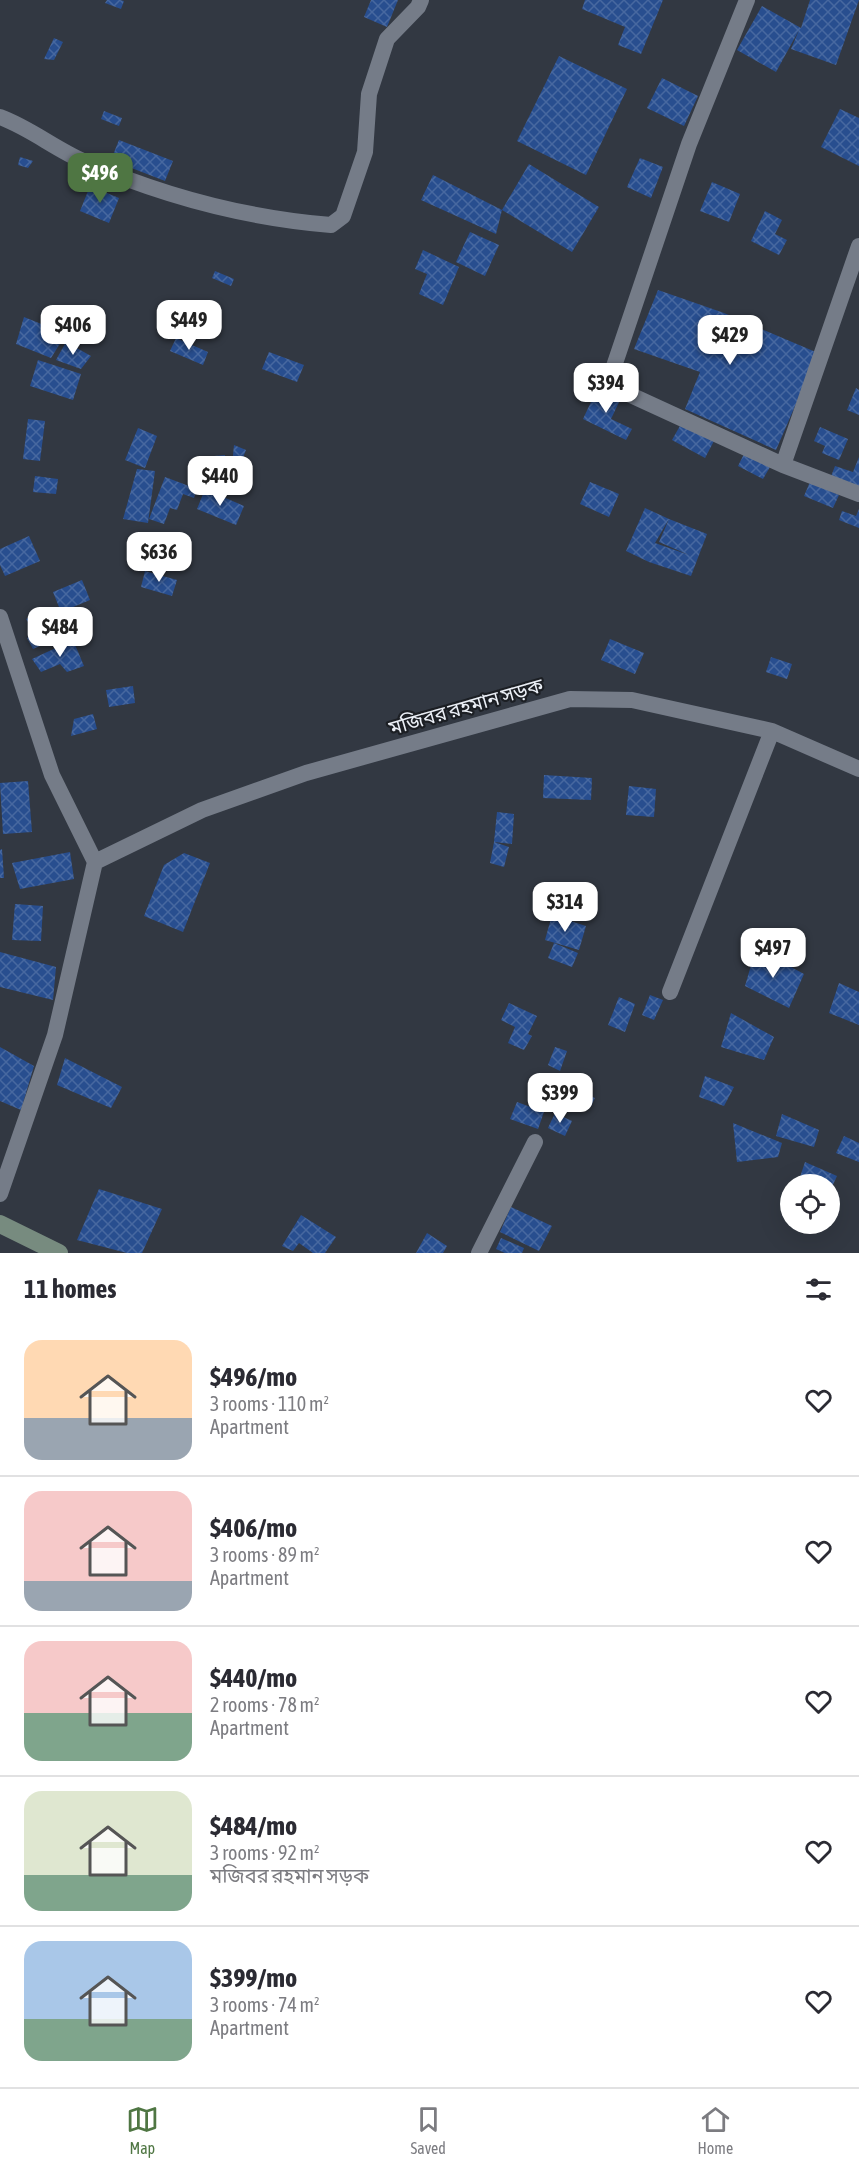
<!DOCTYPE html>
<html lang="en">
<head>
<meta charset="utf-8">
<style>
	body { margin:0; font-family:"Asap Condensed","Noto Sans Bengali",sans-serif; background:#f7f7f7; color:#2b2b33; height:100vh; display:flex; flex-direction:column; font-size:22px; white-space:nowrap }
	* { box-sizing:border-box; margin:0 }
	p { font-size:20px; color:#7c7c81 }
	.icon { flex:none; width:33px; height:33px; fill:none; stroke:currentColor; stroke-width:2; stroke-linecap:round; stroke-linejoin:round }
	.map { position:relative; height:1253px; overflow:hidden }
	.details { display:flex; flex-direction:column; background:#fff; flex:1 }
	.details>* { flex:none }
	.fabs { position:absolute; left:780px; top:1174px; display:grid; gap:12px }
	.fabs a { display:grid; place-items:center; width:60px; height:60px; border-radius:50%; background:#fff; box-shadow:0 6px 24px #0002; font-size:30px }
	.price { position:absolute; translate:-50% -51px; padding:0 14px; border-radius:12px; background:#fff; color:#222; font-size:20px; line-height:39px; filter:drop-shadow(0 2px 3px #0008) }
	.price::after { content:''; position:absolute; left:50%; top:36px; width:18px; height:14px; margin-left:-9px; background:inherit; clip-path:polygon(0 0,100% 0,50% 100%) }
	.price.current { background:#4f7643; color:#fff }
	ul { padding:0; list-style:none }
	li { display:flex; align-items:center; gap:18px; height:150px; padding:0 24px }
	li+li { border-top:2px solid #e1e1e2 }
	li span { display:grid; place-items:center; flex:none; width:168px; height:120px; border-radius:18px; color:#555 }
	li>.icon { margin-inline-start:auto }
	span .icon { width:72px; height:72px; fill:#fffc; stroke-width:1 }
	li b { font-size:26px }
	h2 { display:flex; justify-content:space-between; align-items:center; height:72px; padding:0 24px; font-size:26px }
	.tabs { display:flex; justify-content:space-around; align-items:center; height:84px; border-top:2px solid #e1e1e2; background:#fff; font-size:16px; color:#7c7c81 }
	.tabs a { display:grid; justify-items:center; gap:3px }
	.tabs .current { color:#4f7643 }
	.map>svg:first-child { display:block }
	.building { fill:url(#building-cross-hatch) }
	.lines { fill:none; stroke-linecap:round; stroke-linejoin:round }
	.street { stroke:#757c88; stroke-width:16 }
	.secondary { stroke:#778b7f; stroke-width:18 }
	.labels { text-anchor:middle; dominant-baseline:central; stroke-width:4.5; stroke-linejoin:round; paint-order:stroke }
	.street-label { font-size:20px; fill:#ecf0f7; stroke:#1c1f24 }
</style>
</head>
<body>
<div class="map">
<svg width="859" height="1253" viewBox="0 0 859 1253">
	<defs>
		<pattern id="building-cross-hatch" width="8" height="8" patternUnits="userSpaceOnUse" patternTransform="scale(1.5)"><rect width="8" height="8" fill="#284e8f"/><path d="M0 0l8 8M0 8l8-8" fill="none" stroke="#4768a0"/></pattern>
	</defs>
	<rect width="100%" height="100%" fill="#323842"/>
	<path class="building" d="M107,0h13l4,1 -3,8 -16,-6z
		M371,0h27l-11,27 -23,-10z
		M585,0h78l-22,54 -23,-9 7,-18 -43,-18z
		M810,0h49l-23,65 -45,-16 8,-19 -23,42 -39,-22 25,-44 39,22z
		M54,38l9,4 -9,18 -10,-1z
		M559,56l68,33 -41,86 -69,-34z
		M662,78l36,18 -14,30 -37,-18z
		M840,109l19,9v48l-38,-19z
		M104,111l18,7 -3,8 -18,-7z
		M119,140l54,21 -8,20 -54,-21z
		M20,157l13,4 -5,7 -10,-3z
		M640,158l23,9 -12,31 -24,-11z
		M529,164l70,43 -27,45 -70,-42 -6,24 -75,-34 12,-25 69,35z
		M712,182l28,12 -11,28 -29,-11z
		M90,186l29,12 -10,25 -29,-12z
		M765,211l17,9 -7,14 12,6 -8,15 -28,-14z
		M470,232l29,13 -14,31 -29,-14z
		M423,250l36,17 -16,38 -24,-11 8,-20 -12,-5z
		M215,271l19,8 -3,7 -19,-8z
		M658,290l66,23 94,40 -42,97 -91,-41 15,-37 -66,-23z
		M24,317l42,17 -15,24 -35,-14z
		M176,338l32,14 -5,13 -33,-14z
		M66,342l25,14 -10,13 -25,-9z
		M269,352l35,13 -7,17 -35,-13z
		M38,360l43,14 -8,26 -43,-14z
		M598,387l23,11 -10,21 21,10 -6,11 -43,-21z
		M856,388l3,2v25l-12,-5z
		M28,419l17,2 -5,40 -17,-2z
		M681,424l33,17 -9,17 -33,-18z
		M820,427l28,12 -9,21 -17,-7 3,-7 -11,-5z
		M138,428l19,8 -12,32 -20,-8z
		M234,445l12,5 -8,20 -6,-4z
		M744,454l26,13 -7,12 -25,-13z
		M225,455v10l-14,-1 3,-8z
		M859,457v33l-29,-11 5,-13 18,6z
		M137,469l18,2 -7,52 -25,-4z
		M35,476l23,3 -2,15 -23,-2z
		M165,477l32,12 -3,9 -11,-4 -6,16 -7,-2 -6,16 -15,-5z
		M590,482l29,12 -10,23 -29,-13z
		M810,482l29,13 -6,13 -29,-12z
		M205,489l39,17 -8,19 -39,-16z
		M645,508l24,11 -14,24 34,12 -30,-13 10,-23 38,15 -16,42 -42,-14 -23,-11z
		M859,509v19l-20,-8 3,-9 14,5z
		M29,536l11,25 -35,15 -5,-11v-16z
		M145,571l32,9 -5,16 -31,-9z
		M82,580l8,20 -29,12 -8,-20z
		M37,613l17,27 -21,9 -6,-11 8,-5 -9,-14z
		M610,639l34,14 -9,21 -34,-14z
		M73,640l11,26 -17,6 -7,-8 -19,8 -9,-13z
		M771,657l21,7 -5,15 -21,-7z
		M133,686l2,17 -26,4 -3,-17z
		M93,714l4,15 -26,7 3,-17z
		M544,775l48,3 -1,22 -48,-2z
		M28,781l4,51 -29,2 -3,-51z
		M629,786l27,3 -2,28 -28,-2z
		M497,812l17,2 -2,30 -18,-2z
		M494,842l15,5 -5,20 -14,-4z
		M2,849l2,29h-4v-28z
		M70,852l4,27 -54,10 -8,-26z
		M184,853l26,10 -27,69 -39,-16 20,-51z
		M15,904l28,2 -2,35 -29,-1z
		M552,915l34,11 -7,24 -34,-10z
		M554,943l24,10 -6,14 -24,-9z
		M756,948l48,26 -15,34 -44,-22z
		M0,952l56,15 -3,33 -53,-13z
		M839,983l20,9v33l-30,-12z
		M650,995l13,5 -9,20 -12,-5z
		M619,997l16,7 -10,28 -17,-7z
		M509,1003l28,13 -9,18 4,2 -8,14 -16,-7 7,-16 -14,-7z
		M731,1013l43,24 -10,23 -43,-13z
		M0,1047l34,19 -13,44 -21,-9z
		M555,1047l12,4 -7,20 -12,-6z
		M65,1058l57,29 -11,21 -54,-23z
		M705,1076l29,11 -10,19 -25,-9z
		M570,1088l25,10 -4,8 -25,-10z
		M517,1102l27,10 -6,17 -28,-10z
		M555,1113l17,8 -7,15 -17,-8z
		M782,1114l37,16 -5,17 -38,-11z
		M733,1123l49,20 -4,14 -41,5z
		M844,1136l15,7v19l-23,-9z
		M805,1162l32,14 -7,15v-6h-28l-4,-2z
		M99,1189l63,20 -20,44h-15l-50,-13z
		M511,1207l41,19 -13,25 -39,-19z
		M301,1215l35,22 -11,16h-12l-14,-10 -6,8 -11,-5z
		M427,1233l20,13 -4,7h-27z
		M501,1238l23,10 -2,5h-17l-9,-4z"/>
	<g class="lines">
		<path class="street" d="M747,0l-58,144 -80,237 2,5 172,79 76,29
			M0,117c30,11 55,32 85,45 78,34 161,56 246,63l12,-9 22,-64 4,-58 18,-55 31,-32 3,-7
			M783,465l76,-219
			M0,617l52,158 43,87 -40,173 -55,159
			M95,862l107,-52 104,-37 264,-74 62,1 140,31 87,38
			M670,992l102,-261
			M479,1253l56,-111"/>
		<path class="secondary" d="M0,1224l59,29"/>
	</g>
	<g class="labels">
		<g class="street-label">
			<text transform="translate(466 706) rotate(-16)">মজিবর রহমান সড়ক</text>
		</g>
	</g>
</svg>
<div class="fabs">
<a><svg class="icon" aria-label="locate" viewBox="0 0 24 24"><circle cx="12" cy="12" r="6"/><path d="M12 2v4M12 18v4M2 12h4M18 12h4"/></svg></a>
</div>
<b class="price current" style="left:100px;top:204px">$496</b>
<b class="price" style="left:189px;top:351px">$449</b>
<b class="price" style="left:73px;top:356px">$406</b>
<b class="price" style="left:730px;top:366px">$429</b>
<b class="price" style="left:606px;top:414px">$394</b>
<b class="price" style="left:220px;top:507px">$440</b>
<b class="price" style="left:159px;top:583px">$636</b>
<b class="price" style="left:60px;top:658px">$484</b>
<b class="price" style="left:565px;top:933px">$314</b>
<b class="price" style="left:773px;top:979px">$497</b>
<b class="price" style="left:560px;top:1124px">$399</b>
</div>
<section class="details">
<h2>11 homes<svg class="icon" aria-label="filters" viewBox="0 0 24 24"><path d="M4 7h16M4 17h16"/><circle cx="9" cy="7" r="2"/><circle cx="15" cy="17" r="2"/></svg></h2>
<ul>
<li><span style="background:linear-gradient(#ffd9b3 65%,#9aa5b1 0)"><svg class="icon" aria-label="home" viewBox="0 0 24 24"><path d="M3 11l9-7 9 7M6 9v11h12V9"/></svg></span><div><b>$496/mo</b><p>3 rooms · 110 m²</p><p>Apartment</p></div><svg class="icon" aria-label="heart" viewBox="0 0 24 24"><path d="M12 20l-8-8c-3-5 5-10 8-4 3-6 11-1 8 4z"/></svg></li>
<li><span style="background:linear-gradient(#f6c9c9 75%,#9aa5b1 0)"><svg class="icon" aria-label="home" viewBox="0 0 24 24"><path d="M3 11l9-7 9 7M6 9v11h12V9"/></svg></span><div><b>$406/mo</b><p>3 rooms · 89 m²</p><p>Apartment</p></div><svg class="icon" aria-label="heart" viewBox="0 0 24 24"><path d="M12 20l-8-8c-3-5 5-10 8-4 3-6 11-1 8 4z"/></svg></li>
<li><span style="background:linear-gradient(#f6c9c9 60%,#7fa58c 0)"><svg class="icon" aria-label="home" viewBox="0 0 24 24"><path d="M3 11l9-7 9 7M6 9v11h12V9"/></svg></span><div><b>$440/mo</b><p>2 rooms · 78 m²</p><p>Apartment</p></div><svg class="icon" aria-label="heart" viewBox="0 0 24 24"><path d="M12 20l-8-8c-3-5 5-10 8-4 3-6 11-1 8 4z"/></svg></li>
<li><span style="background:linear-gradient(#dfe7d0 70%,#7fa58c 0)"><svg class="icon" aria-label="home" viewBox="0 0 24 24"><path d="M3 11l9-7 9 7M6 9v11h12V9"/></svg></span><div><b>$484/mo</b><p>3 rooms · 92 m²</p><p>মজিবর রহমান সড়ক</p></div><svg class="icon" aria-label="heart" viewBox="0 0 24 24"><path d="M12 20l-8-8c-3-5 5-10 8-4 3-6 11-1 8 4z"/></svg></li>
<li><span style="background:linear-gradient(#a9c7e8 65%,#7fa58c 0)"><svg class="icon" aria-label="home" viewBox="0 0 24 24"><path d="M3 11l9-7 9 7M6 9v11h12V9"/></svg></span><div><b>$399/mo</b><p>3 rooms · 74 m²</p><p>Apartment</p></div><svg class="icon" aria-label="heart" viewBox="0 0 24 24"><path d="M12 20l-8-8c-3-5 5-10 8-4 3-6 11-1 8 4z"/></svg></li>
</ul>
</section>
<nav class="tabs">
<a class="current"><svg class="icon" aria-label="map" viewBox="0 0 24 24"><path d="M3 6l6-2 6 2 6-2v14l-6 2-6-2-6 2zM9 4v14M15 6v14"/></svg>Map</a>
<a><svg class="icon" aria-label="saved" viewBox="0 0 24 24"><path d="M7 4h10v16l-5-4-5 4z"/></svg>Saved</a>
<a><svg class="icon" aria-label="home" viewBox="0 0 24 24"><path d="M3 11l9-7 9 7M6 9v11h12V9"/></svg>Home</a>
</nav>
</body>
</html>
